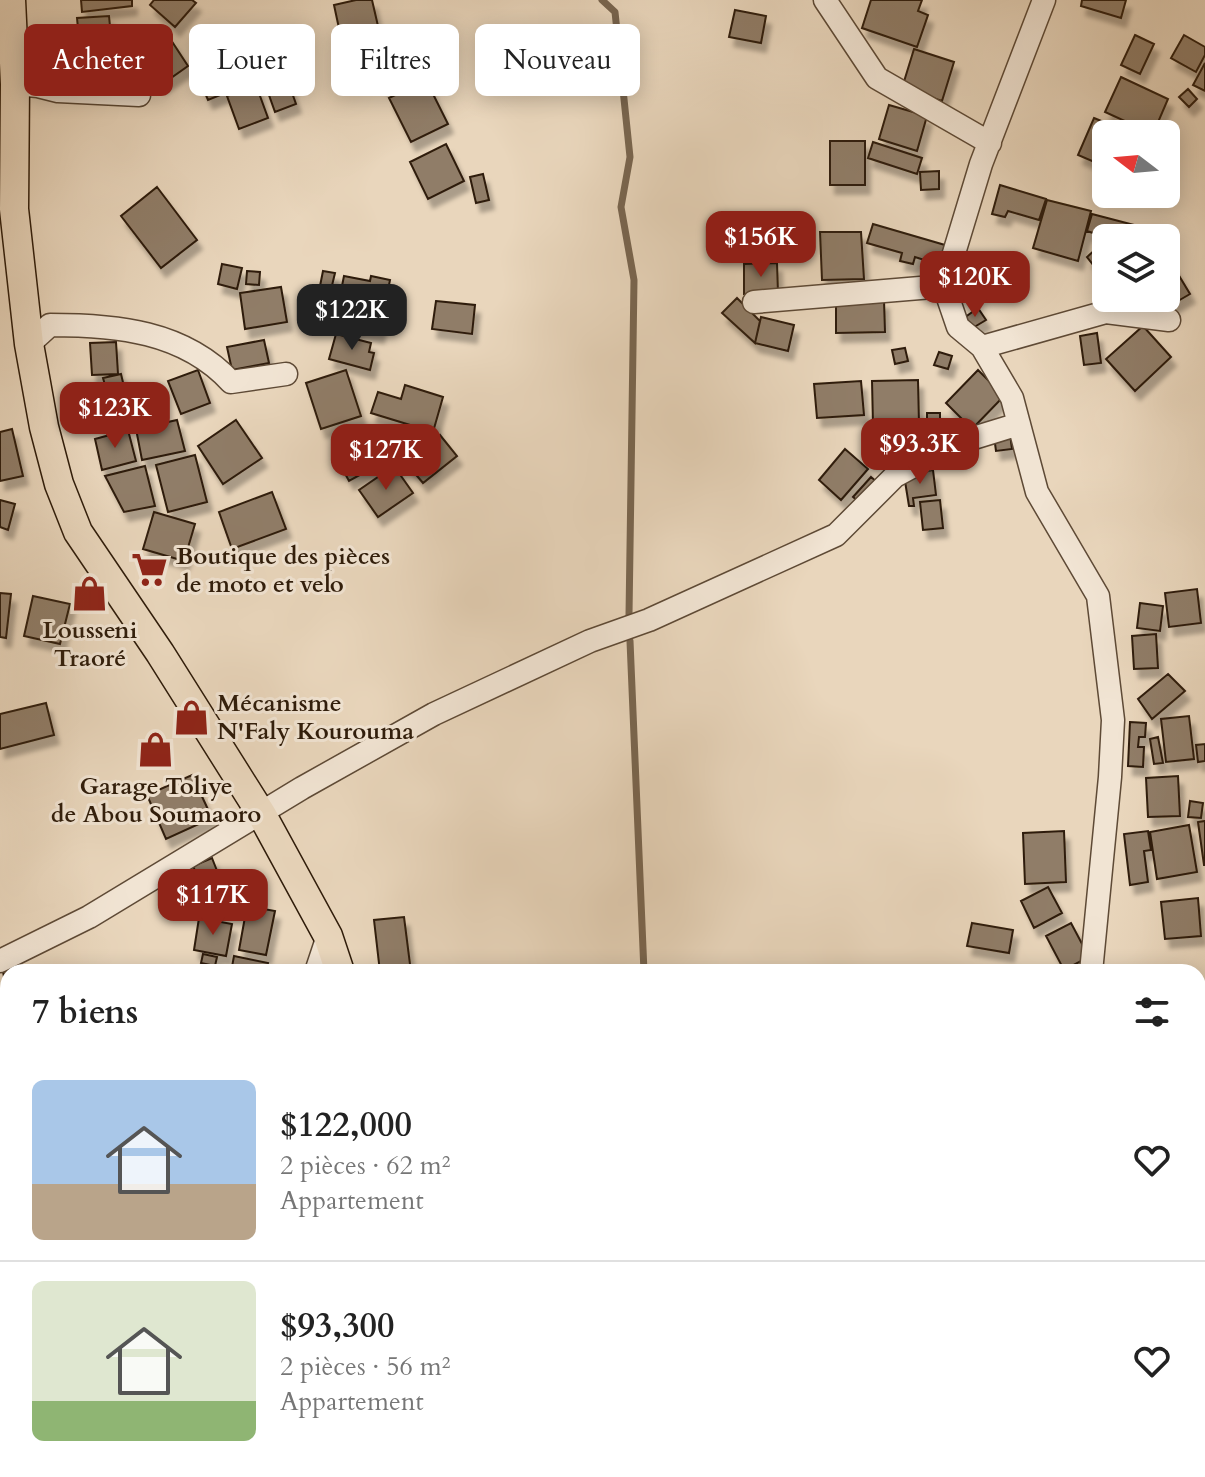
<!DOCTYPE html>
<html lang="fr">
<head>
<meta charset="utf-8">
<style>
	body { margin:0; font-family:Cardo,serif; background:#f6f6f6; color:#222; height:100vh; display:flex; flex-direction:column; font-size:30px; white-space:nowrap }
	* { box-sizing:border-box; margin:0 }
	p { font-size:26px; color:#767676 }
	.icon { flex:none; width:44px; height:44px; fill:none; stroke:currentColor; stroke-width:2; stroke-linecap:round; stroke-linejoin:round }
	.map { position:relative; flex:1; overflow:hidden }
	.panel { position:absolute; left:0px; top:964px; width:1206px; height:514px; display:flex; flex-direction:column; background:#fff; border-radius:24px 24px 0 0; box-shadow:0 4px 20px #0003 }
	.panel>* { flex:none }
	.hud { position:absolute; left:24px; top:24px; width:800px; height:72px; display:flex; gap:16px }
	.needle { width:52px; rotate:286deg }
	.buttons { position:absolute; left:1092px; top:120px; display:grid; gap:16px }
	.buttons a { display:grid; place-items:center; width:88px; height:88px; border-radius:12px; background:#fff; box-shadow:0 4px 20px #0003; font-size:40px }
	.price { position:absolute; translate:-50% -68px; padding:0 18px; border-radius:16px; background:#8f2418; color:#fff; font-size:26px; line-height:52px; filter:drop-shadow(0 2px 4px #0008) }
	.price::after { content:''; position:absolute; left:50%; top:48px; width:24px; height:18px; margin-left:-12px; background:inherit; clip-path:polygon(0 0,100% 0,50% 100%) }
	.price.selected { background:#222; color:#fff }
	ul { padding:0; list-style:none }
	li { display:flex; align-items:center; gap:24px; height:200px; padding:0 32px }
	li+li { border-top:2px solid #e0e0e0 }
	li span { display:grid; place-items:center; flex:none; width:224px; height:160px; border-radius:12px; color:#555 }
	li>.icon { margin-inline-start:auto }
	span .icon { width:96px; height:96px; fill:#fffc; stroke-width:1 }
	li b { font-size:34px }
	h2 { display:flex; justify-content:space-between; align-items:center; height:96px; padding:0 32px; font-size:34px }
	.chip { padding:0 28px; border-radius:12px; background:#fff; box-shadow:0 4px 20px #0003; font-size:28px; line-height:72px }
	.chip.selected { background:#8f2418; color:#fff }
	.map>svg:first-child { display:block }
	.lines { fill:none; stroke-linecap:round; stroke-linejoin:round }
	.stream { stroke:#796650; stroke-width:7 }
	.building { fill:#907d67; stroke:#2f1c0a; stroke-width:2; filter:url(#shadow) }
	.minor-casing { stroke:#5e4a36; stroke-width:25 }
	.major-casing { stroke:#2f1c0a; stroke-width:31 }
	.minor { stroke:#f1e4d3; stroke-width:22 }
	.major { stroke:#e9d6bc; stroke-width:28 }
	.labels { text-anchor:middle; dominant-baseline:central; stroke-width:6; stroke-linejoin:round; paint-order:stroke }
	.poi-label { font-size:24px; font-weight:bold; fill:#2f1c0a; stroke:#f1e4d3; text-anchor:start }
</style>
</head>
<body>
<div class="map">
<svg width="1205" height="1477" viewBox="0 0 1205 1477">
	<defs>
		<filter id="shadow"><feDropShadow dx="5" dy="9" stdDeviation="2" flood-color="#0004"/></filter>
	</defs>
	<rect width="100%" height="100%" fill="#e9d6bc"/>
	<filter id="stains"><feTurbulence type="fractalNoise" baseFrequency=".0025" numOctaves="4"/><feColorMatrix values="0 0 0 0 .2 0 0 0 0 .09 0 0 0 0 .02 0 0 0 .5 -.17"/></filter>
	<radialGradient id="worn" r=".72"><stop offset=".6" stop-color="#630" stop-opacity="0"/><stop offset="1" stop-color="#630" stop-opacity=".3"/></radialGradient>
	<g class="lines">
		<path class="stream" d="M602,0l13,12 15,145 -9,50 13,73 -5,335
			M630,641l14,331
			M791,1470l3,7"/>
	</g>
	<path class="building" d="M81,0h51v6l-50,6z
		M154,0h38l4,3 -21,24 -25,-22z
		M356,0h16l9,39 -38,8 -9,-42z
		M871,0h51l-4,11 10,4 -11,32 -55,-19z
		M1082,0h44l-5,18 -40,-12z
		M735,10l31,6 -5,27 -32,-6z
		M109,16l4,41 -32,3 -4,-42z
		M1135,35l19,9 -14,30 -19,-9z
		M1184,35l21,12v8l-9,17 -25,-14z
		M171,40l17,26 -27,19 -18,-26z
		M914,49l40,13 -12,39 -40,-13z
		M405,53l11,17 -30,19 -11,-16z
		M1205,63v28l-12,-6z
		M250,67l5,14 -47,19 -6,-14z
		M285,73l11,31 -21,8 -11,-31z
		M1121,77l47,22 -15,35 -48,-22z
		M426,80l22,44 -37,18 -22,-44z
		M256,85l12,33 -29,11 -12,-33z
		M1188,89l9,10 -8,8 -10,-10z
		M889,105l38,11 -10,35 -38,-12z
		M1094,118l34,14 -22,2v33l-28,-12z
		M830,141h35v44h-35z
		M873,142l49,16 -5,16 -49,-16z
		M446,144l18,37 -36,18 -18,-37z
		M939,171v18l-18,1 -1,-18z
		M483,174l6,26 -13,3 -6,-26z
		M1000,185l46,14 -7,21 -31,-9 -3,6 -13,-3z
		M157,187l40,53 -36,28 -40,-52z
		M1047,200l44,11 -13,50 -45,-13z
		M1092,214l46,12 -13,12h-17l-21,-7z
		M873,224l72,21 -5,20 -25,-8 -2,7 -13,-3 2,-8 -35,-10z
		M820,232h41l3,47 -42,1z
		M1106,240v15l-12,11 -7,-9z
		M1169,259l21,35 -31,18 -8,-14h15v-38z
		M777,263l1,30 -34,1v-30z
		M222,264l20,4 -5,21 -19,-5z
		M247,271l13,1 -1,13 -13,-1z
		M323,271l12,2 -6,25 -11,-2z
		M344,276l26,5 1,-5 19,4 -11,54 -45,-9z
		M281,287l6,35 -42,7 -5,-36z
		M737,298l23,23 -5,22 -33,-30z
		M884,300l1,32 -49,1v-31z
		M436,301l39,4 -3,29 -40,-5z
		M978,308l8,12 -15,9 -7,-11z
		M761,317l33,8 -6,26 -33,-8z
		M1143,326l28,31 -36,34 -29,-32z
		M1097,333l4,30 -17,2 -4,-29z
		M336,334l35,9 -2,9 5,1 -4,17 -41,-11z
		M264,340l5,23 -37,7 -5,-23z
		M116,342l2,32 -26,1 -2,-32z
		M905,348l3,13 -13,3 -3,-14z
		M939,352l13,4 -4,13 -14,-4z
		M198,370l12,33 -29,11 -13,-33z
		M346,370l15,46 -40,13 -15,-46z
		M978,370l26,26 -32,33 -26,-26z
		M121,374l5,21 -17,4 -6,-21z
		M918,380l1,44 -46,1 -1,-44z
		M861,381l3,34 -47,3 -3,-34z
		M405,385l38,12 -10,35 -62,-19 7,-21 23,7z
		M927,413h13v14h-13z
		M177,420l8,31 -43,9 -6,-31z
		M236,420l26,38 -39,26 -25,-38z
		M12,429l11,47 -23,5v-49z
		M128,430l8,31 -34,9 -7,-31z
		M1010,434l2,15 -16,2 -2,-15z
		M373,435l14,25 -38,21 -14,-26z
		M440,435l17,21 -34,27 -17,-20z
		M845,449l23,20 -27,31 -22,-20z
		M195,455l12,47 -39,10 -12,-47z
		M145,466l10,40 -31,6 -19,-36z
		M394,466l19,27 -35,24 -19,-27z
		M933,470l3,25 -23,3 1,8h-5l-5,-31z
		M871,477l6,5 -18,20 -6,-5z
		M272,492l14,37 -54,20 -13,-37z
		M0,500l15,4 -7,26 -8,-3z
		M940,500l3,28 -20,2 -3,-28z
		M154,512l41,12 -11,37 -41,-12z
		M1197,589l4,34 -32,4 -4,-34z
		M0,593l11,1 -5,44 -6,-1z
		M33,596l37,8 -10,40 -36,-8z
		M1140,603l23,3 -3,25 -23,-3z
		M1156,634l2,34 -24,1 -2,-33z
		M1168,674l17,17 -33,28 -14,-20z
		M46,703l8,32 -54,14v-35z
		M1189,716l5,43 -28,3 -5,-43z
		M1130,722l16,1 -1,14h-6l-1,10h6l-1,20 -15,-1z
		M1158,737l5,26 -9,1 -4,-25z
		M1205,744v17l-7,1 -2,-17z
		M192,775l20,43 -46,21 -19,-44z
		M1178,776l2,40 -32,1 -2,-39z
		M1190,801l13,2 -2,15 -13,-1z
		M1205,821v44h-1l-6,-43z
		M1189,825l8,47 -40,7 -7,-47z
		M1064,831l2,51 -41,2 -2,-51z
		M1148,831l3,19 -7,1 4,31 -18,3 -6,-51z
		M212,858l11,28 5,-3 7,18 -24,9 -18,-44z
		M188,877l8,17 -24,12 -9,-15z
		M1048,887l14,26 -28,15 -13,-27z
		M1198,898l3,38 -36,3 -4,-37z
		M247,906l28,5 -9,44 -27,-5z
		M404,917l7,55h-31l-6,-52z
		M199,918l33,6 -6,32 -32,-6z
		M972,923l41,7 -4,23 -42,-7z
		M1071,923l18,34 -25,13 -18,-34z
		M203,954l14,3 -2,9 -14,-3z
		M234,956l34,7 -2,9h-35z
		M35,966l1,6h-28v30l-5,-31z
		M1205,1047v24l-7,1v-24z
		M0,1260l8,2v30l-8,-2z
		M0,1367l8,6v46l-8,-5z
		M261,1470h65l-1,7 -64,-2z
		M590,1470h23l3,7h-45z
		M956,1470h27l2,7h-46z
		M1189,1470l1,7h-50l-1,-2z"/>
	<g class="lines">
		<defs>
			<path id="minor" d="M825,0l52,78 113,65
				M1044,0l-63,164 -37,122 14,41 24,20 30,51 25,94 61,104 15,124 -3,57 -19,195
				M15,84l23,2 20,5 81,4
				M754,302l190,-16
				M29,344l21,-19c66,0 134,6 181,57l55,-8
				M982,347l124,-35 63,8
				M0,961l89,-44 213,-129 132,-74 156,-73 59,-21 187,-85 59,-59 59,-32 65,-20
				M316,972l12,-36
				M1198,1350l7,2
				M0,1458l8,1
				M74,1470l44,7
				M1116,1470l1,7
				M147,1477l2,-7
				M1202,1477l3,-43"/>
			<path id="major" d="M11,0l4,84 -1,125 15,135 15,83 15,57 19,48 82,121 102,162 66,121 12,36
				M366,1470v7"/>
		</defs>
		<use href="#minor" class="minor-casing"/>
		<use href="#major" class="major-casing"/>
		<use href="#minor" class="minor"/>
		<use href="#major" class="major"/>
	</g>
	<defs>
		<symbol id="supermarket-bare" viewBox="-9 -9 18 18"><path d="M-6-5.5h2.5l.6 2H6L4.5 2H-2.5L-4.4-4H-6ZM-1.5 3.2a1.3 1.3 0 1 0 .1 0ZM3 3.2a1.3 1.3 0 1 0 .1 0Z" fill="#8f2418" stroke="#f1e4d3" stroke-width="2.5" paint-order="stroke"/></symbol>
		<symbol id="shop-bare" viewBox="-9 -9 18 18"><path d="M-5-2.5h2.3a2.7 3.5 0 0 1 5.4 0H5L5.5 6h-11ZM-1.5-2.5h3a1.5 2.3 0 0 0-3 0Z" fill="#8f2418" stroke="#f1e4d3" stroke-width="2.5" paint-order="stroke"/></symbol>
	</defs>
	<g fill-rule="evenodd">
		<use href="#supermarket-bare" x="124" y="544" width="51" height="51"/>
		<use href="#shop-bare" x="64" y="568" width="51" height="51"/>
		<use href="#shop-bare" x="166" y="692" width="51" height="51"/>
		<use href="#shop-bare" x="130" y="724" width="51" height="51"/>
	</g>
	<g class="labels">
		<g class="poi-label">
			<text x="176" y="556">Boutique des pièces<tspan x="176" dy="28">de moto et velo</tspan></text>
			<text x="90" y="630" text-anchor="middle">Lousseni<tspan x="90" dy="28">Traoré</tspan></text>
			<text x="217" y="703">Mécanisme<tspan x="217" dy="28">N'Faly Kourouma</tspan></text>
			<text x="156" y="786" text-anchor="middle">Garage Toliye<tspan x="156" dy="28">de Abou Soumaoro</tspan></text>
		</g>
	</g>
	<rect width="100%" height="100%" filter="url(#stains)"/>
	<rect width="100%" height="100%" fill="url(#worn)"/>
</svg>
<div class="buttons">
<a><svg class="needle" viewBox="-14 -14 28 28"><path d="M0-13l5 13h-10z" fill="#e53935"/><path d="M0 13l5-13h-10z" fill="#767676"/></svg></a>
<a><svg class="icon" aria-label="layers" viewBox="0 0 24 24"><path d="M12 4l9 5-9 5-9-5zM3 14l9 5 9-5"/></svg></a>
</div>
<b class="price" style="left:761px;top:279px">$156K</b>
<b class="price" style="left:975px;top:319px">$120K</b>
<b class="price selected" style="left:352px;top:352px">$122K</b>
<b class="price" style="left:115px;top:450px">$123K</b>
<b class="price" style="left:920px;top:486px">$93.3K</b>
<b class="price" style="left:386px;top:492px">$127K</b>
<b class="price" style="left:213px;top:937px">$117K</b>
<div class="hud">
<a class="chip selected">Acheter</a>
<a class="chip">Louer</a>
<a class="chip">Filtres</a>
<a class="chip">Nouveau</a>
</div>
<section class="panel">
<h2>7 biens<svg class="icon" aria-label="filters" viewBox="0 0 24 24"><path d="M4 7h16M4 17h16"/><circle cx="9" cy="7" r="2"/><circle cx="15" cy="17" r="2"/></svg></h2>
<ul>
<li><span style="background:linear-gradient(#a9c7e8 65%,#b9a48a 0)"><svg class="icon" aria-label="home" viewBox="0 0 24 24"><path d="M3 11l9-7 9 7M6 9v11h12V9"/></svg></span><div><b>$122,000</b><p>2 pièces · 62 m²</p><p>Appartement</p></div><svg class="icon" aria-label="heart" viewBox="0 0 24 24"><path d="M12 20l-8-8c-3-5 5-10 8-4 3-6 11-1 8 4z"/></svg></li>
<li><span style="background:linear-gradient(#dfe7d0 75%,#8fb573 0)"><svg class="icon" aria-label="home" viewBox="0 0 24 24"><path d="M3 11l9-7 9 7M6 9v11h12V9"/></svg></span><div><b>$93,300</b><p>2 pièces · 56 m²</p><p>Appartement</p></div><svg class="icon" aria-label="heart" viewBox="0 0 24 24"><path d="M12 20l-8-8c-3-5 5-10 8-4 3-6 11-1 8 4z"/></svg></li>
</ul>
</section>
</div>
</body>
</html>
